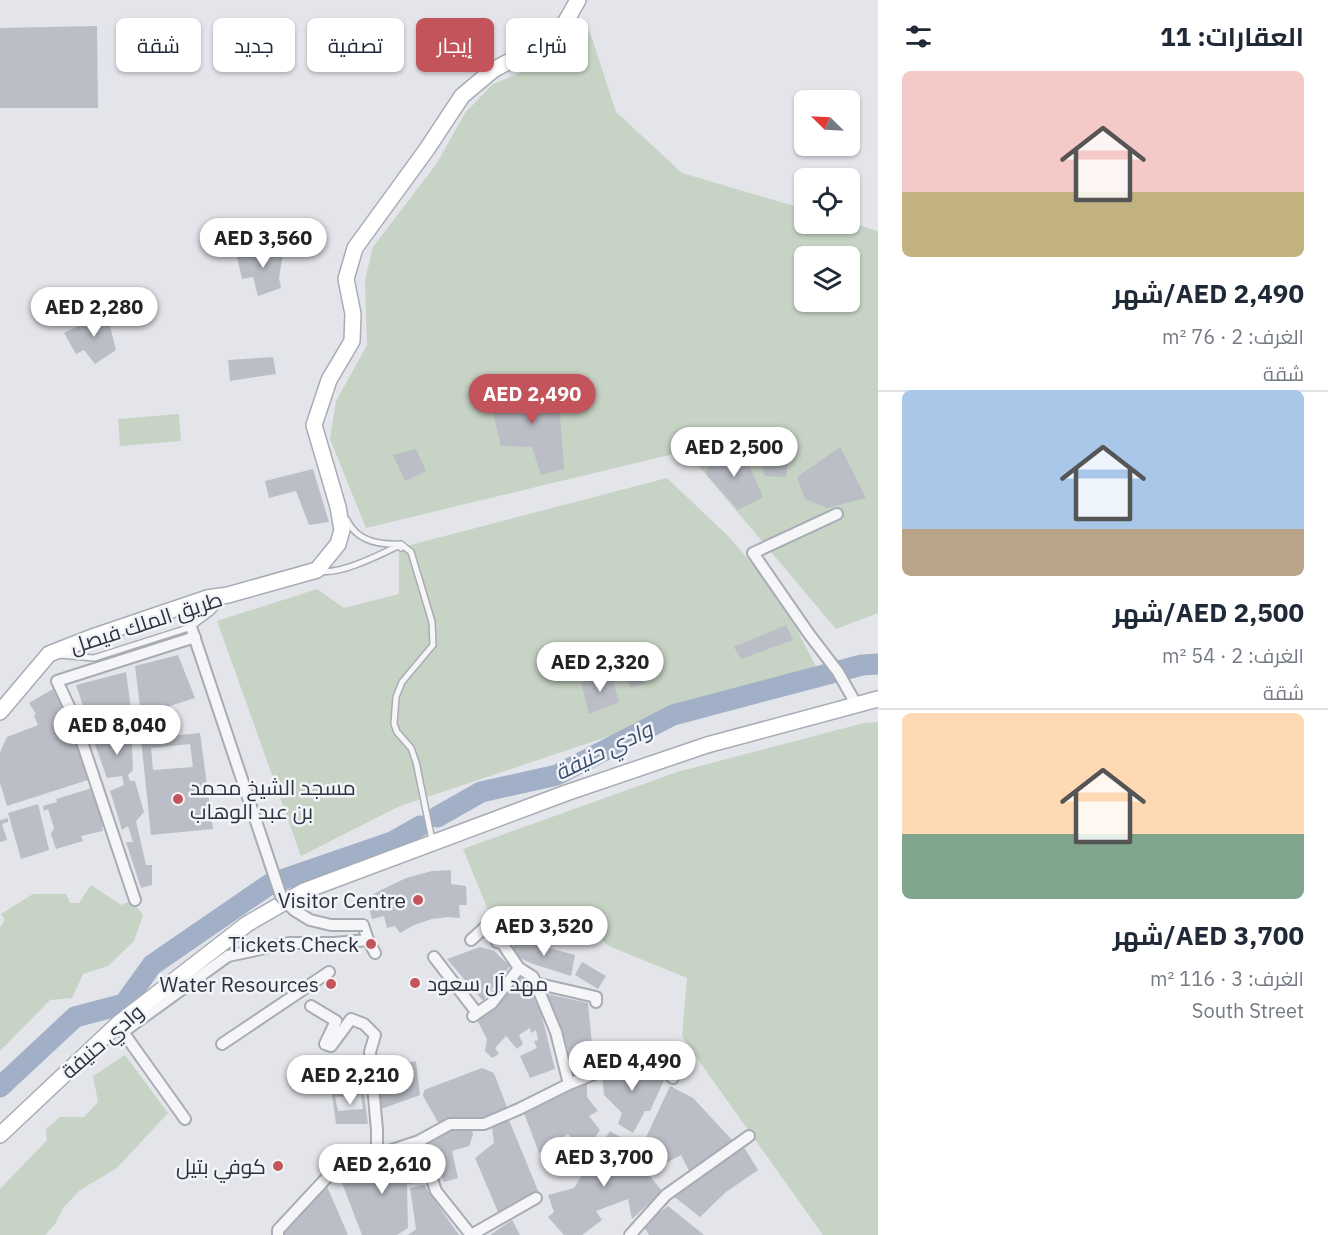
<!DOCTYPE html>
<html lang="ar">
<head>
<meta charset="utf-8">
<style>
	body { margin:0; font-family:"IBM Plex Sans",Cairo,sans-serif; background:#f2f2f3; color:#1f2937; direction:rtl; height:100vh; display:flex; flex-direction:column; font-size:22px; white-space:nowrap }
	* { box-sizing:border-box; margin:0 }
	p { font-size:20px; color:#747a83 }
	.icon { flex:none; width:33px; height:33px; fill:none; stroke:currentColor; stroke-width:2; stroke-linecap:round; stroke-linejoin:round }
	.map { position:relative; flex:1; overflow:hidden; direction:ltr }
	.drawer { display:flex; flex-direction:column; background:#fff; width:450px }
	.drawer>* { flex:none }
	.hud { position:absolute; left:18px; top:18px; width:570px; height:54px; direction:rtl; display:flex; gap:12px }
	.needle { width:39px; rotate:294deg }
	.buttons { position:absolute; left:794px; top:90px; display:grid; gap:12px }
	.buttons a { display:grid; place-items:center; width:66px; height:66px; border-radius:9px; background:#fff; box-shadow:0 2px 4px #0004; font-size:30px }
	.price { position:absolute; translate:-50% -51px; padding:0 14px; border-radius:21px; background:#fff; color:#222; font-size:20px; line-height:39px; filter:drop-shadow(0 2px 3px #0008) }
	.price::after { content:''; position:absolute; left:50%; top:36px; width:18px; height:14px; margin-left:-9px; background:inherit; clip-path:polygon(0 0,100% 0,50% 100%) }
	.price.active { background:#c3545b; color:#fff }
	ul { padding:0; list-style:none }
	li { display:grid; align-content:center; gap:12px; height:318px; padding:0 24px }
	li+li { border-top:2px solid #e0e1e3 }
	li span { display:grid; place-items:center; height:186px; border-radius:9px; color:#555 }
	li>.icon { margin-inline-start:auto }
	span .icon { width:108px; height:108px; fill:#fffc; stroke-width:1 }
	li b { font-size:26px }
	h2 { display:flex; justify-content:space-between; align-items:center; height:72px; padding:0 24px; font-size:26px }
	.chip { padding:0 21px; border-radius:9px; background:#fff; box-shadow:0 2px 4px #0004; font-size:21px; line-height:54px }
	.chip.active { background:#c3545b; color:#fff }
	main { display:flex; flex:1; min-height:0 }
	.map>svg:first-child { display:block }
	.green { fill:#c7d3c5; fill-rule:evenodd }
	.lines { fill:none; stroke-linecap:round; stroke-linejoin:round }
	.river { stroke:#a1b0c7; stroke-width:21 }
	.building { fill:#bbbec6; fill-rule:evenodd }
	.lane-casing { stroke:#a8acb4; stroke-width:8 }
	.street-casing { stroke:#a8acb4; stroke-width:14 }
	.secondary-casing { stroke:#a8acb4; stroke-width:18 }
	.lane { stroke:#f6f6f9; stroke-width:5 }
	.street { stroke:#f6f6f9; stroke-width:10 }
	.secondary { stroke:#fff; stroke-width:15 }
	.street-bridge-casing { stroke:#a8acb4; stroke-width:14; stroke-linecap:butt }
	.street-bridge { stroke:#f6f6f9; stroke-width:10 }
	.poi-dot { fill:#c3545b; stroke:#f3f4f7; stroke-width:2 }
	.labels { text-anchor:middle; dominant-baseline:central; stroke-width:5; stroke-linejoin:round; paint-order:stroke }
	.street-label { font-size:21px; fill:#2c3241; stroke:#f3f4f7 }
	.poi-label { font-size:21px; fill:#2c3241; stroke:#f3f4f7; text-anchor:end }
	.water-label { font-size:22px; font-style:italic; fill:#3a4e71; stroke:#f3f4f7 }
</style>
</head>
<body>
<main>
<section class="drawer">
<h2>العقارات: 11<svg class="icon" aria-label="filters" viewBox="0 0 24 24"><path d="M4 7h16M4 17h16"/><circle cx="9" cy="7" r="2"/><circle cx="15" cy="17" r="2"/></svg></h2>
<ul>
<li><span style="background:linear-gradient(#f6c9c9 65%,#c2b280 0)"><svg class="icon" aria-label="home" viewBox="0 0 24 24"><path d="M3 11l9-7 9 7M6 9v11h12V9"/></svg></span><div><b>AED 2,490/شهر</b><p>الغرف: 2 · 76 m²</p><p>شقة</p></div></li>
<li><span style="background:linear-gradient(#a9c7e8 75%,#b9a48a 0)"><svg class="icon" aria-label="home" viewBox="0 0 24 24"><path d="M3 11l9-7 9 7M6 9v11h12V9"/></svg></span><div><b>AED 2,500/شهر</b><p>الغرف: 2 · 54 m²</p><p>شقة</p></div></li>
<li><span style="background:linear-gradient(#ffd9b3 65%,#7fa58c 0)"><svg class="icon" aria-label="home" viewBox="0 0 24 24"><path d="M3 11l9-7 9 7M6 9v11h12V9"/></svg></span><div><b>AED 3,700/شهر</b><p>الغرف: 3 · 116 m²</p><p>South Street</p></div></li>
</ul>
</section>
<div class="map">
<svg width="878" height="1235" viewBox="0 0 878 1235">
	<rect width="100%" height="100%" fill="#e3e5ea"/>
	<path class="green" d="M590,32l26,80 66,61 122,36v15l45,-2 29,9v382l-42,16 -150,-178 -320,77 -36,-89 6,-38 31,-56 -2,-65 8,-33 64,-84 28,-50 28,-29 46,-19zM804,256h45v46h-45z
		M179,414l2,27 -61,5 -2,-27z
		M667,478l62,59 51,59 36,71 -416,139 -99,50 -84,-235 100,-32 27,19 55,-14v-46z
		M878,722v513h-55l-141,-198 5,-59 -78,-32 -33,-26 -32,14 -22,1 -15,-4 -16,-14 -28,-68 214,-77 187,-49z
		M91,885l30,20 10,-4 12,14 -9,26 -26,25 -25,8 -11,24 -22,2 -50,51v-124l5,-7 -4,-6 32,-20h33l4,9h9z
		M125,1055l43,58 -51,55 -37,22 -17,18 -8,16 -10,11h-45v-46l47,-49 -1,-11 14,-12h24l14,-15 -5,-26z"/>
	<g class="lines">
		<path class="river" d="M437,817l44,-25 76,-17 116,-60 189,-50 16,-1
			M0,1087l75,-70 49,-13 28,-39 118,-81 122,-42 28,-16"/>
	</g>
	<path class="building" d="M97,26l1,82h-98v-80z
		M284,247l-5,31 2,10 -23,8 -5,-19 -11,2 -5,-22z
		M107,312l8,7 -5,7 6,24 -21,14 -11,-14 -8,4 -12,-21z
		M273,357l3,17 -46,7 -2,-21z
		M558,387l6,82 -23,6 -9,-28 -31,-1 -12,-50z
		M840,447l26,51 -39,10 -22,-9 -8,-22z
		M416,449l10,22 -21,10 -12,-26z
		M713,453h31l19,44 -25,13 -32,-36z
		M757,453l32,1 -3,23 -21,-1z
		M313,469l16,53 -20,3 -13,-34 -27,7 -4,-17z
		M786,625l7,15 -52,19 -7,-12z
		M178,655l17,43 -54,17 -6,-49z
		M637,660l7,24 -13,4 -11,-26z
		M126,672l6,44 -19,7 2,5 16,-3 2,45 -5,5 2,6h5l9,31 -8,9 10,44h6v20l-11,3 -15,-46h7l-5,-16 -6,4 -12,-39 14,-6 -2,-9 -15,2 -15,-42 16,-4 -1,-5 -15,5 -16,-47z
		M611,673l8,29 -30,12 -8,-31z
		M53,689l19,31 19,59 -84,27 -7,-23v-31l7,-15 31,-12 -4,-9 2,-2 -7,-11z
		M200,733l13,96 -62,6 -10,-96zM190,744l3,23 -40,3 -2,-22z
		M92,788l13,38 -3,1 1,4 -22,5 2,5 -27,8 -5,-15 3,-6 -6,-19 -4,2 -1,-5 14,-4 -1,-3z
		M38,804l11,46 -28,9 -13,-46z
		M8,818v4l-6,2 5,16 -7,2v-22z
		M451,870v14l15,2 1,19h-8l1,13 -12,-1 -16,2 -18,6 -14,8 -5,-7 -8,2 -3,-12 -12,3 -4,-14 3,-1 -2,-8 37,-18 26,-7z
		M516,939l59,16 -4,21 -38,-12 -22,-10z
		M480,947l14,4 16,15 -27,35 -36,-42z
		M582,962l24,14 -8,13 -23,-14z
		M520,977l15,12 20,80 -25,9 -10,-22 17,-8 -3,-7 4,-1 -2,-10 -5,3 -1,-5 -11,7 4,9 -6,5 -11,-13 -11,12 4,6 -7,4 -7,-7 2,-12 -10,-19 18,-11z
		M547,994l41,9 6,62 -19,8 -14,-46z
		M416,1061l4,34 -39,14 -6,-41zM395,1076l2,12 -13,2 -2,-12z
		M637,1063l28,15 -15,33h-5l-12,22 -15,-9 4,-11 -18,-18 -2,-23z
		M482,1068l12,5 14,37 -23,8 -27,-1 -18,9 -17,-30 1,-6z
		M587,1081v16l11,14 -9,5 11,14 -15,22 -17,-18 -29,19 -15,-40z
		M670,1086l23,12 41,44 -43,33 -10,-20 -22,12 -17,-21z
		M331,1087h32l5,37h-32zM361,1095l2,14 -25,2 -3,-14z
		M509,1120l30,73 -41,19 -23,-54 19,-15 -2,-16z
		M472,1127l1,8 -4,11 -17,5 6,27 -14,4 -17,-38 28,-15z
		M610,1131l23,14 -3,7 32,39 -30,28 -4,-20 -32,12 6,9 -20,15h-18l-16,-18 6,-5 -6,-17 26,-7z
		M742,1144l16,26 -32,22 -26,25 -28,-22z
		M413,1153l11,29 -17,2 1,44 -11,7h-35l-23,-60z
		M326,1184l22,51h-64v-6z
		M424,1185l35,50h-51l8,-6 -6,-41z
		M668,1206l36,29h-55l-6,-10z
		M512,1220l8,15h-30z"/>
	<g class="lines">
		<defs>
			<path id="lane" d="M347,520c10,22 33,25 54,24l10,8 21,70 1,23 -31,37 -6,15 -2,27 3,8 14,16 5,14 16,78
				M320,571c20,4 59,-16 78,-25l3,2
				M60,655l34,3 97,-31 20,-15 11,-11"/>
			<path id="street" d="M837,514l-84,39 56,81 29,38 18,32
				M191,627l79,236
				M135,900l-62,-185 -16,-34 138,-44
				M363,925l5,15 7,13
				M471,940l22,-20
				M497,942l5,1 17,25 14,9 23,55 13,52
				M502,943l5,-12
				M434,957l43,56
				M535,983l61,14v5
				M311,1006l25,15 -11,23 6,2 20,-27 13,5 11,11 -5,17 7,78v25
				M473,1016l19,-13 27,-35
				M222,1044l107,-72
				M185,1119l-62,-87 105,-76 61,-13h45l34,-3
				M419,1141l17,50 35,44
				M278,1235v-5l53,-57 46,-18 42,-14 31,-17h34l35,-15 50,-25 68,-27 18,5 18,16
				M471,1235l65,-37
				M630,1235l36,-40 83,-59"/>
			<path id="secondary" d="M0,712l49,-58 46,-18 112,-38 21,-3 89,-25 21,-26 4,-14 -4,-23 -24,-82 15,-45 23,-39 1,-27 -7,-35 9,-31 72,-99 35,-53 31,-26 43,-23 29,-24 13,-23
				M0,1135l119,-112 128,-99 57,-33 262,-98 141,-48 171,-46"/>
		</defs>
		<use href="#lane" class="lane-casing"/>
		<use href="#street" class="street-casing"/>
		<use href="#secondary" class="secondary-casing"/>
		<use href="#lane" class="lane"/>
		<use href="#street" class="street"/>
		<use href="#secondary" class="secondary"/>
		<defs>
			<path id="street-bridge" d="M270,863l11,33 13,14 16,10 21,5h32"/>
		</defs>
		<use href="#street-bridge" class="street-bridge-casing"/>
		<use href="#street-bridge" class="street-bridge"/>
	</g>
	<g class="poi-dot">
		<circle cx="178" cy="799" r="6"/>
		<circle cx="418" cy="900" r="6"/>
		<circle cx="371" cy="944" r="6"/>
		<circle cx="415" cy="983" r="6"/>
		<circle cx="331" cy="984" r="6"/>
		<circle cx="278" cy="1166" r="6"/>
	</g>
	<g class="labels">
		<g class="street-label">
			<text transform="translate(146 622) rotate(-18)">طريق الملك فيصل</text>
			<text transform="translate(102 1041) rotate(-41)">وادي حنيفة</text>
		</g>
		<g class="poi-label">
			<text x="190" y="787" text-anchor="start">مسجد الشيخ محمد<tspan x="190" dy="24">بن عبد الوهاب</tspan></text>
			<text x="406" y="900">Visitor Centre</text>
			<text x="359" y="944">Tickets Check</text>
			<text x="427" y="983" text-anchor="start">مهد آل سعود</text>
			<text x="319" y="984">Water Resources</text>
			<text x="266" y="1166">كوفي بتيل</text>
		</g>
		<g class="water-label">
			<text transform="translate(603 750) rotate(-26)">وادي حنيفة</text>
		</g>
	</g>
</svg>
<div class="buttons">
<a><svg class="needle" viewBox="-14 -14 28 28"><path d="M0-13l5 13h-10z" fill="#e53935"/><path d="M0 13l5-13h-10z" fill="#747a83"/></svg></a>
<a><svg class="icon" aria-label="locate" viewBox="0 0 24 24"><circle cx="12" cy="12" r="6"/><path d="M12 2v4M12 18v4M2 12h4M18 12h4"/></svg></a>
<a><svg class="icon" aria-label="layers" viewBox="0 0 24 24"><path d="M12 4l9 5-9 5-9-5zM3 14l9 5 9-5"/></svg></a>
</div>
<b class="price" style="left:263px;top:269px">AED 3,560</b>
<b class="price" style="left:94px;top:338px">AED 2,280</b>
<b class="price active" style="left:532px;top:425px">AED 2,490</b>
<b class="price" style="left:734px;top:478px">AED 2,500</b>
<b class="price" style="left:600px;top:693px">AED 2,320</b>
<b class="price" style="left:117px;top:756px">AED 8,040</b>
<b class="price" style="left:544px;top:957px">AED 3,520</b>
<b class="price" style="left:632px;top:1092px">AED 4,490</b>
<b class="price" style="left:350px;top:1106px">AED 2,210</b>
<b class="price" style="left:604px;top:1188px">AED 3,700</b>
<b class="price" style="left:382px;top:1195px">AED 2,610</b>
<div class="hud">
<a class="chip">شراء</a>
<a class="chip active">إيجار</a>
<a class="chip">تصفية</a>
<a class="chip">جديد</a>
<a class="chip">شقة</a>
</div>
</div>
</main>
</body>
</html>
